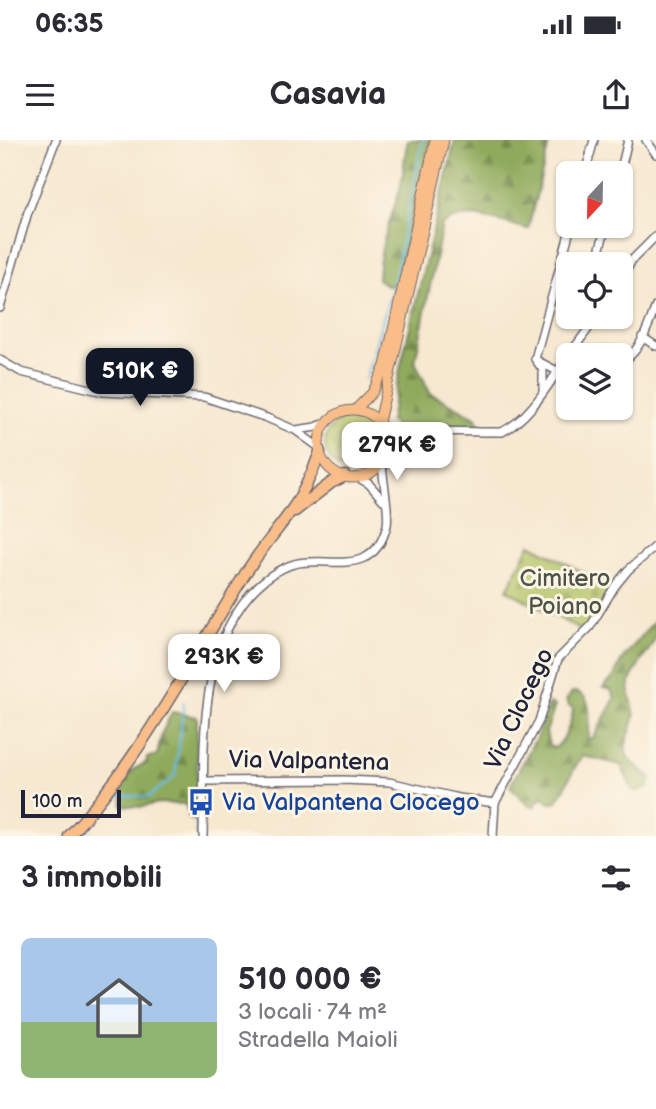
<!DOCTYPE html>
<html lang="it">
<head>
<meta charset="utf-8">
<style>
	body { margin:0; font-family:"Balsamiq Sans",sans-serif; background:#f2f2f3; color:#2b2b33; height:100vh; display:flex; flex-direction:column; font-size:26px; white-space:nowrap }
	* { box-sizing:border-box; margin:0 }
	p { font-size:23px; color:#7c7c81 }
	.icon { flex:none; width:38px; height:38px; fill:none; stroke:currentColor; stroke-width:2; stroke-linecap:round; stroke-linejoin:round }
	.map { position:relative; height:696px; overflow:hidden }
	.sheet { display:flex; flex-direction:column; background:#fff; flex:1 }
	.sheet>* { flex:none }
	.needle { width:46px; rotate:202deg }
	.fabs { position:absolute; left:556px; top:21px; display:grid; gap:14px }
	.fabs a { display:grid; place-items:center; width:77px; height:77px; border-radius:10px; background:#fff; box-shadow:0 2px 5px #0004; font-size:35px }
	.scale { position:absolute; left:21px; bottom:18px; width:100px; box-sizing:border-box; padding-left:7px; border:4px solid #22223b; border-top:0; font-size:19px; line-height:24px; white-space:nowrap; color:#22223b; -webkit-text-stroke:5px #fcf5e5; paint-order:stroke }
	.price { position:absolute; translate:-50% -60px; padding:0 16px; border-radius:14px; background:#fff; color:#222; font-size:23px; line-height:46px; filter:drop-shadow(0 2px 4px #0008) }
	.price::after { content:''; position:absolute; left:50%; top:42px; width:21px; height:16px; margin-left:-10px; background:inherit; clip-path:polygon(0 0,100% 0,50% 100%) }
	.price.current { background:#111827; color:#fff }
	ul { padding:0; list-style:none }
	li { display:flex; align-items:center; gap:21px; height:175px; padding:0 21px }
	li span { display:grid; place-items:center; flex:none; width:196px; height:140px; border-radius:10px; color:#555 }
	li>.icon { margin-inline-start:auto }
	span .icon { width:84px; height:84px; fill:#fffc; stroke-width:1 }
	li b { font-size:30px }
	h2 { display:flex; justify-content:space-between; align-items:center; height:84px; padding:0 21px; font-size:30px }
	.status { display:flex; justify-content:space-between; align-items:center; height:49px; padding:0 35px; background:#fff; direction:ltr }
	.status svg { height:19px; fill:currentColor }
	header { display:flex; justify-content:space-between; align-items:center; height:91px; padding:0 21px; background:#fff; font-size:32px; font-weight:800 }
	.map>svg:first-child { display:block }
	.green { fill:url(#green-dots); stroke:#6b7351; stroke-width:2 }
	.forest { fill:url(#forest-firs); stroke:#58664c; stroke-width:2 }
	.cemetery { fill:url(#cemetery-stones); stroke:#6b7351; stroke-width:2 }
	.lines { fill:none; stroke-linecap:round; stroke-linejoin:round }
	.stream { stroke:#69bde5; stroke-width:2 }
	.minor-casing { stroke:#6d676f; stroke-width:10 }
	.major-casing { stroke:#6d676f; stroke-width:11 }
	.highway-casing { stroke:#6d676f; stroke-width:13 }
	.minor { stroke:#fff; stroke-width:7 }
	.major { stroke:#f8bd89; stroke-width:9 }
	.highway { stroke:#f8bd89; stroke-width:10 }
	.labels { text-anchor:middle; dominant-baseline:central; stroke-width:6; stroke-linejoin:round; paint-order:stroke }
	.park-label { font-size:24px; fill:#4e5348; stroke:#fcf5e5 }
	.street-label { font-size:24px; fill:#22223b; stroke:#fcf5e5 }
	.transit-label { font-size:24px; fill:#164399; stroke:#fcf5e5; text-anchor:start }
</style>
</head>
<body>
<div class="status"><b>06:35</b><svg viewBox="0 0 49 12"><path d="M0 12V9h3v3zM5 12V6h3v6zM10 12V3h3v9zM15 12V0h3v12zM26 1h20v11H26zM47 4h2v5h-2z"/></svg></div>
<header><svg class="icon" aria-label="menu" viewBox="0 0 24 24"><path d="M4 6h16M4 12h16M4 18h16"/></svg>Casavia<svg class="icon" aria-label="share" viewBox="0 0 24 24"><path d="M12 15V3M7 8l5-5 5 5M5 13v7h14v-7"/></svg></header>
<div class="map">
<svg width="656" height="696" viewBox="0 0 656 696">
	<defs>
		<pattern id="green-dots" width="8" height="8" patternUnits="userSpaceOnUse" patternTransform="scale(1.75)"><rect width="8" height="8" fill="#b4c467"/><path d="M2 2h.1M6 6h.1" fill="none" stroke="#9aa85a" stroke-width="1.8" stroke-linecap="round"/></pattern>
		<pattern id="forest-firs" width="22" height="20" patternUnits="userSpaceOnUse" patternTransform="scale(1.75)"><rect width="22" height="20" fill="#8faa5c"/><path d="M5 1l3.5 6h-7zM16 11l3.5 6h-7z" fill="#748a4d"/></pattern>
		<pattern id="cemetery-stones" width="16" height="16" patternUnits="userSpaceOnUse" patternTransform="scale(1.75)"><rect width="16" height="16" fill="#b4c467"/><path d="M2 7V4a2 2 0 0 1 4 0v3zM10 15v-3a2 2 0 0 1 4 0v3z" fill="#9aa85a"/></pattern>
	</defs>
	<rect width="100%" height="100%" fill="#fcf5e5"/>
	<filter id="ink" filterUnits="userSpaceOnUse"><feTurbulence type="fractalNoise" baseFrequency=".0143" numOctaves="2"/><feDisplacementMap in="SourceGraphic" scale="14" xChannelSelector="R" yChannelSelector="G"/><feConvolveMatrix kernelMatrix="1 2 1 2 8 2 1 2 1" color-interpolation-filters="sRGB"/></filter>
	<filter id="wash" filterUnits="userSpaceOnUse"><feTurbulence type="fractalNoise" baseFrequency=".00686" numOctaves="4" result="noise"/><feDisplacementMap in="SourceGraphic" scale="28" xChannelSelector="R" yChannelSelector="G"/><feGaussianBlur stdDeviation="1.57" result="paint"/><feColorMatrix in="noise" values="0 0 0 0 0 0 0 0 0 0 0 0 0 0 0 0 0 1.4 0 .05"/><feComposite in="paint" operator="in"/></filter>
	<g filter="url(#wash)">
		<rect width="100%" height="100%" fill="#f7e8d0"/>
		<path class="green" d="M325 304a27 27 0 1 1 54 0a27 27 0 1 1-54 0Z"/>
		<path class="forest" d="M408,0h23l-34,142 -9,4 -10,-7c1,-33 13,-60 22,-90 4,-16 4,-33 8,-49z
			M455,0h95l-22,89c-28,-7 -61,-22 -86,-4l-27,137 15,31 47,25 3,9 -42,-2 -28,4 -14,-2 -6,-6 11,-57z
			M656,479c0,5 0,11 0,16 -3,15 -22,30 -26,48 -3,14 7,28 4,36 -11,36 -16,34 17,58l-2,10 -12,5 -5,-3 -11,-24 -38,-9c-13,13 -15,33 -28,47h-5l-9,-6 -6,9h-6l-19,-20 26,-48 13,-35 6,3 -9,26 3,14 6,2c10,-7 17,-27 18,-40l-5,-3 -2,-4 6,-9c24,0 16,32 17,47l5,-2 21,-39 -4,-8 -8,-2 10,-10 10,-20z
			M172,572l25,5v104l-7,-2 -5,-15 -26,-1 -18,4 -19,-2 1,-13 -5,-2 16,-21 12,-6 1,-5 10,-3 5,-22z"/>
		<path class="cemetery" d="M530,404l79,42 -3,4 3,2 -25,40 -77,-42z"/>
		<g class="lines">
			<path class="stream" d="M365,239l28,-94 30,-145
				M82,696l38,-41 29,2 26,-21 9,-74
				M196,696l1,-49"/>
		</g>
	</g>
	<g filter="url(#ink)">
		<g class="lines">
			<defs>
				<path id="minor" d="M646,0l10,14
					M585,33l9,-33
					M620,33l8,-33
					M600,124l-4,-1 10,-37
					M621,141l11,-21 24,-24
					M0,168l28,-96 28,-72
					M642,197l14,9
					M577,205l11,10
					M569,215l28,-38
					M535,219l36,-133
					M535,219l8,11v20
					M0,220l21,12 82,20 101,5 63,21 28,12 25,18
					M536,220l21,11
					M621,222c20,-9 27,-37 35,-56
					M296,290l20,-3 10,-4
					M384,290l20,6
					M387,306c34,-21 77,-13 115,-14 30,-15 48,-51 67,-77
					M357,337l12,7 14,16
					M205,641l139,-1 45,2 70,16 36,5
					M203,696c2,-79 -8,-178 47,-242 12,-13 27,-25 44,-30 35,-9 80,16 93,-39 3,-13 -5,-47 -5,-64
					M493,696l2,-33 44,-82 19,-62 32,-32 25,-41 13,-16 28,-24"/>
				<path id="major" d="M355,270l17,-17 13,-27 50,-226
					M319 304a34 34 0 1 1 68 0a34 34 0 1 1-68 0Z
					M379,282l65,-282"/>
				<path id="highway" d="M295,371l36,-28 14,-7
					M69,696c71,-76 118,-170 173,-257 13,-22 29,-41 44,-61 15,-20 26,-43 34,-66"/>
			</defs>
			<use href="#minor" class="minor-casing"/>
			<use href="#major" class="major-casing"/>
			<use href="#highway" class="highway-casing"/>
			<use href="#minor" class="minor"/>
			<use href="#major" class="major"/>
			<use href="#highway" class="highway"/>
		</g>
	</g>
	<defs>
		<symbol id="bus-bare" viewBox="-9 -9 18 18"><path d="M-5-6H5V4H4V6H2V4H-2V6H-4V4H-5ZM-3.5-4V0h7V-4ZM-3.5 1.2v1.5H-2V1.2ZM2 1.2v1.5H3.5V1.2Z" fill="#1a4fb4" stroke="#fcf5e5" stroke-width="2.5" paint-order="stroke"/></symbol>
	</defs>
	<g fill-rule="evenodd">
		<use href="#bus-bare" x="182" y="643" width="38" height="38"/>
	</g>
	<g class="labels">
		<g class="park-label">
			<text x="565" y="438">Cimitero<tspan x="565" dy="28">Poiano</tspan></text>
		</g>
		<g class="street-label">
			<text transform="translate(519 569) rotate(-65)">Via Clocego</text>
			<text transform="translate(309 621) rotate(1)">Via Valpantena</text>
		</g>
		<g class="transit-label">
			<text x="222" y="662">Via Valpantena Clocego</text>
		</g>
	</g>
</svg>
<div class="fabs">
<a><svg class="needle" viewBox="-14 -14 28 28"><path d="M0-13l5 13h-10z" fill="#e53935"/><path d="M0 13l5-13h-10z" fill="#7c7c81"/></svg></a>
<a><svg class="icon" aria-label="locate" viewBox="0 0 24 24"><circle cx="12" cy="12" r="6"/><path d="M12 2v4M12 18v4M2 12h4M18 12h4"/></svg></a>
<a><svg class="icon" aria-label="layers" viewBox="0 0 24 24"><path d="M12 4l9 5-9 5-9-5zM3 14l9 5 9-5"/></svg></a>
</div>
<div class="scale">100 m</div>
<b class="price current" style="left:140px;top:268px">510K €</b>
<b class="price" style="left:397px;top:342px">279K €</b>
<b class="price" style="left:224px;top:554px">293K €</b>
</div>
<section class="sheet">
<h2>3 immobili<svg class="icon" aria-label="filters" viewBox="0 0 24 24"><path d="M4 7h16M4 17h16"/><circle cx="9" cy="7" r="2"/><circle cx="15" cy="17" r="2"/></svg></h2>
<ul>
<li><span style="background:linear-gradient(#a9c7e8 60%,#8fb573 0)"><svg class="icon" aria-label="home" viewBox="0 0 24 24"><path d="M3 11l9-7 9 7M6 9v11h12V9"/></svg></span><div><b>510 000 €</b><p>3 locali · 74 m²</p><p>Stradella Maioli</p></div></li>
</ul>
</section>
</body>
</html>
